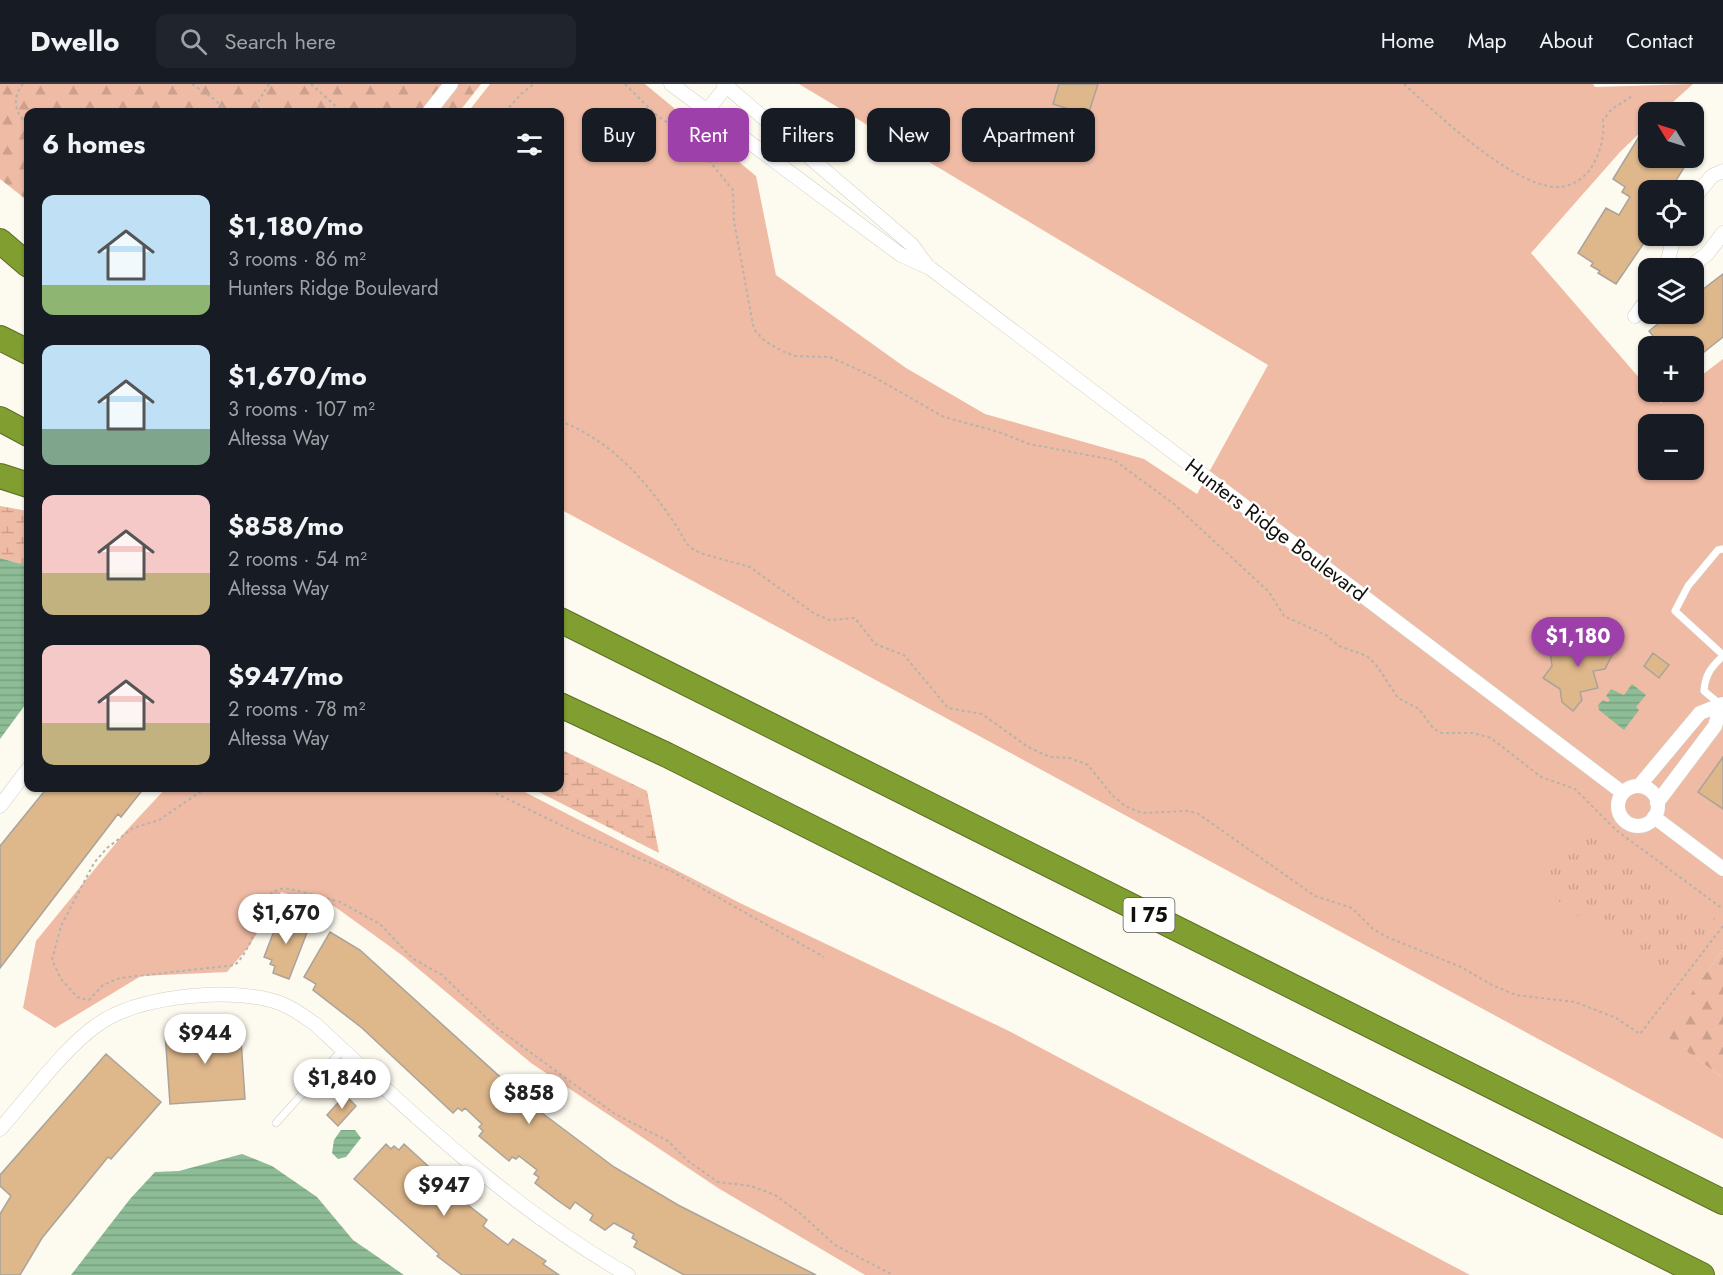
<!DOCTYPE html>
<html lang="en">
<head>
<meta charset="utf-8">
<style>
	body { margin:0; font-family:Jost,sans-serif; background:#20242c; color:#f1f3f6; height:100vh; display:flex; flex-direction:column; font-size:22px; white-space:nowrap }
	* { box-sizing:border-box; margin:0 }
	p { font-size:20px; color:#9ea1a6 }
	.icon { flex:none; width:33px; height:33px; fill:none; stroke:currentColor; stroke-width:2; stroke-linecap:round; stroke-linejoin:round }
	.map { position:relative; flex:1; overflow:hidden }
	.details { position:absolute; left:24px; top:24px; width:540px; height:684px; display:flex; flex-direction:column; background:#171b24; border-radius:12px; box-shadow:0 2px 4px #0004 }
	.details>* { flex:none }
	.top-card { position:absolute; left:582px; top:24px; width:570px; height:54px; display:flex; gap:12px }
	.needle { width:39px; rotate:308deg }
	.fabs { position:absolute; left:1638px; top:18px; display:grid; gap:12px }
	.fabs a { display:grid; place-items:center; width:66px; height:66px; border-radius:12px; background:#171b24; box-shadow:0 2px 4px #0004; font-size:30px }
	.price { position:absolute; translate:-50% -51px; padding:0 14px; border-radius:21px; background:#fff; color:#222; font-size:20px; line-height:39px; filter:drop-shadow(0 2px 3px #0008) }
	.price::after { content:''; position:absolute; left:50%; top:36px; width:18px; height:14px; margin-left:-9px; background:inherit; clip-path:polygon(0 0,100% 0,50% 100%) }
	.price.selected { background:#9e40aa; color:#fff }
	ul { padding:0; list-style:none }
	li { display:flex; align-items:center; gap:18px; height:150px; padding:0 18px }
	li span { display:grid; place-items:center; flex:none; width:168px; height:120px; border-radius:12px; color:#555 }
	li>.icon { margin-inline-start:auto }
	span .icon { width:72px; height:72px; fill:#fffc; stroke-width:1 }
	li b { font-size:26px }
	h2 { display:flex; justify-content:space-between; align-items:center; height:72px; padding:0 18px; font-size:26px }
	.chip { padding:0 21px; border-radius:12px; background:#171b24; box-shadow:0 2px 4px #0004; font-size:21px; line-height:54px }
	.chip.selected { background:#9e40aa; color:#fff }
	header { display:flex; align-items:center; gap:36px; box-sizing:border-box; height:84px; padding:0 30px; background:#171b24; border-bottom:2px solid #363941 }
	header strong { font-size:28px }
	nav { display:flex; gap:33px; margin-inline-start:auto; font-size:21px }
	.search { width:420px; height:54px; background:#20242c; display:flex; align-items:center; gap:15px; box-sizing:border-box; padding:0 21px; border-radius:12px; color:#9ea1a6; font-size:22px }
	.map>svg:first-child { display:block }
	.grass { fill:#f0bba5; fill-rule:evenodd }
	.forest { fill:url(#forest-firs) }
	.wetland { fill:url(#wetland-marsh) }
	.park { fill:url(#park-tufts) }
	.water { fill:url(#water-rules) }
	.building { fill:#deb78b; stroke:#aba39a; stroke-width:1.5 }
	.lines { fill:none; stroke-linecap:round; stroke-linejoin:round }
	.lane-casing { stroke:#d2d0c5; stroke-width:8 }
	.street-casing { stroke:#d2d0c5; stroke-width:15 }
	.highway-casing { stroke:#5a6d23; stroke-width:26 }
	.path { stroke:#b6b3aa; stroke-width:2; stroke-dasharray:3 3; stroke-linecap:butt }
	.lane { stroke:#fff; stroke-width:7 }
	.street { stroke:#fff; stroke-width:14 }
	.highway { stroke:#819f30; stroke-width:24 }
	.labels { text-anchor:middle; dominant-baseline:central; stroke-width:4.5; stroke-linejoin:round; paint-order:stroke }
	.shield { fill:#fff; stroke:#585855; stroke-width:1.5 }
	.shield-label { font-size:20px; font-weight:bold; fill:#11100c }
	.street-label { font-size:21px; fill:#11100c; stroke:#fff }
</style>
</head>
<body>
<header>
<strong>Dwello</strong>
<div class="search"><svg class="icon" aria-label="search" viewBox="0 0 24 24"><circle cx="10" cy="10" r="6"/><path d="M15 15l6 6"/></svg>Search here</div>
<nav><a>Home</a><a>Map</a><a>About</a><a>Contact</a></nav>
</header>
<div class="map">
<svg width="1723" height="1191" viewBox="0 0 1723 1191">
	<defs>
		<pattern id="forest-firs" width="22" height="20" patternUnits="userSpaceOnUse" patternTransform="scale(1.5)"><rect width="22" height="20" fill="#f0bba5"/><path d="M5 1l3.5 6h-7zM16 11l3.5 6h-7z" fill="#cda08d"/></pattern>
		<pattern id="wetland-marsh" width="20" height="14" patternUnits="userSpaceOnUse" patternTransform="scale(1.5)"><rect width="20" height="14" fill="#f0bba5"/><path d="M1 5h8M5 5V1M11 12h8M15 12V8" fill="none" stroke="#cda08d"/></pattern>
		<pattern id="park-tufts" width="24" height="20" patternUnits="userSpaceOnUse" patternTransform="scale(1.5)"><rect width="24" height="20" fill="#f0bba5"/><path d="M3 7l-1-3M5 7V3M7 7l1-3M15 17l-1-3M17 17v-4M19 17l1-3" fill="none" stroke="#cda08d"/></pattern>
		<pattern id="water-rules" width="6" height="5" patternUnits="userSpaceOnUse" patternTransform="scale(1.5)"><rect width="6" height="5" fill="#8dbc96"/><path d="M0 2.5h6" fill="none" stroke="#79a180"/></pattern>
	</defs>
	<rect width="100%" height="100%" fill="#fdfaef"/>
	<path class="grass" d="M490,0h155l111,92 20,99 130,93 79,46 159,45 53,35 71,-129 -469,-281h794l2,3 98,-3 -31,28h-14v13l-28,27 -89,101 130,150 17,-11h16v-11l29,-22v591l-60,83 60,45v61l-1163,-630v-397h-92zM1648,340h46v46h-46z
		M166,704h351l223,115 269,128 461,244h-605l-147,-87 -187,-125 -128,-107 -69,-50 -53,-14 -31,53 -23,27 -86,4 -86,52 -32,-20 13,-67 89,-109z"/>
	<path class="forest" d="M0,0h481l-22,28h-431v89l-28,-22z
		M1723,866v128l-61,-45z"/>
	<path class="wetland" d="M0,422l28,5v55l-28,-8z
		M560,665l87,42 12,62 -128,-65h29z"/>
	<path class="park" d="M1593,742l52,40 1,8 4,-5 66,51 -49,63 -60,-45v-12l-12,3 -51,-39 -1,-9 42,-54z"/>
	<path class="water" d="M0,474l28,8v135l-28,38z
		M1632,600l14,11 -10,12 3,3 -15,20 -25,-20 -1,-5 5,-5 5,2 2,-2 -4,-4 5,-7 13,6z
		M341,1046h14l6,8 -15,19 -8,2 -6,-6 2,-13z
		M242,1070l30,12 45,31 36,43 51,35h-333l59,-76 25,-27 24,-1z"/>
	<path class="building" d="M1059,0h39l-10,31 -35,-11z
		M1648,38v36h42l-18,29 -4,-2 -4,5h-16v47l-32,47 -18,-11 2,-2 -9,-5 2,-3 -15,-10 28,-45 13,7 11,-18 -8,-5 3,-5 -12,-8z
		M1723,190v63l-29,23v-14h-33l-12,-15 11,-9 -3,-3 7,-5h30v-18z
		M1590,548l24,19 -9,18 -12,2 5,17 -18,4 2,8 -9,11 -11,-9 -2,-13 -17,-11 9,-12 -2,-15 14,-2 5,-7 7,5z
		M1653,569l16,12 -10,13 -15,-12z
		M1723,673v52l-25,-17z
		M47,704h97l-23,29 -3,-3 -118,154v-122z
		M281,829l29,12 -21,54 -16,-6 2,-7 -5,-2 2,-4 -8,-3z
		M330,848l30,18 170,154 84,63 64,38 138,70h-132l-50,-28 3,-6 -5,-3 2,-4 -20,-11 -9,7 -15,-10 3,-5 -18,-13 -5,7 -13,-9 -22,-17 4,-6 -5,-3 3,-4 -18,-14 -3,3 -4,-2 -3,4 -30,-25 4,-5 -4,-4 3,-3 -17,-16 -3,3 -4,-3 -5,5 -91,-85 -49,-38 3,-6 -12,-7z
		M240,941l5,74 -75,5 -5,-72z
		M106,970l55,48 -50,57 -3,-2 -66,81 -22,37h-20v-61l11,-18 -11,-10v-11z
		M345,1011l11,11 -18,20 -11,-11z
		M386,1060l5,5 3,-3 5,4 5,-6 57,52 -2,2 28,22 -4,6 25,19 5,-6 33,22 -3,3 16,11h-97l-25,-19 2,-2 -85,-75z"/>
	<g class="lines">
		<defs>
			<path id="lane" d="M1723,465l-5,1 -30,36 -13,25 48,44
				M1721,621l-17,-14c1,-16 7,-24 19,-35
				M276,1039l66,-73"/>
			<path id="street" d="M671,0l230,171 29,13 693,525
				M724,0l188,161 16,22
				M707,27l21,-27
				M429,28l22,-28
				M1694,114l18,-22 11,-5
				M1666,184l8,-32
				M1688,184l19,-14 16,-21
				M1635,232l13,-18
				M1639,702l61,-73 23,-9
				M1618 722a20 20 0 1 1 40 0a20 20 0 1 1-40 0Z
				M1657,719l58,-77 6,-21
				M0,722l28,-37
				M1654,733l69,52
				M0,1045c28,-31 64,-81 97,-104 40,-29 126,-37 173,-25 17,4 31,14 45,24 98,91 196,184 313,251"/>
			<path id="highway" d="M0,157l28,24
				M0,254l28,14
				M0,335l28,15
				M0,392l28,9
				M560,536l1163,582
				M560,621l107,50 1035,520"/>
		</defs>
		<use href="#lane" class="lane-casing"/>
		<use href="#street" class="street-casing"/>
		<use href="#highway" class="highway-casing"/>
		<path class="path" d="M23,0c-12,15 -8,29 5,41
			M192,0l22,15 13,13
			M311,0l31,28
			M625,0l29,29 39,28 40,49 1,31 19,104 3,7 9,9 17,10 13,5 35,1 44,20 70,40 55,15 30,12 85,16 60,44 95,88 15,24 42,19 13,11 28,10 10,10 21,32 21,11 14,19 8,5h32l18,5 50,39 34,12 41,41 107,79
			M1404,0c33,30 106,100 151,103 13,1 25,-6 33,-15 11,-14 17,-34 15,-52l9,-11 22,-14
			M252,28l17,-28
			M505,28l16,-18 13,-10
			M560,337c50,19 86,59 115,103 6,8 8,16 15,23l10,6 50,14 65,47 15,6 25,-2 20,26 29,11 44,53 34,6 46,33 22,10 20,1 18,7 23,29 14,12 17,7 45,-2 10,2 118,83 37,12 21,21 14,8 74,30 31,18 24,10 59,7 41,16 24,16 83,-108
			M206,704l-47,32 -26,8 -26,20 -13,15 -33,63 -9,34 9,19 16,18 12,3 14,-15 17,-7 115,-13c18,-17 23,-50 37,-73l12,-4 15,3 41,11 40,22 32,34 30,17 55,53 118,86 53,27 20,20 30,21 33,4 24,9 26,19 34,31 58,30
			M485,704l92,45 96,39 151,85"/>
		<use href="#lane" class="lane"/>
		<use href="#street" class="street"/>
		<use href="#highway" class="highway"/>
	</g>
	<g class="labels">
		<rect class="shield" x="1123.5" y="814" width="51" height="34" rx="4.5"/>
		<g class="shield-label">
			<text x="1149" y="831">I 75</text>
		</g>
		<g class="street-label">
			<text transform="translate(1276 446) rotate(37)">Hunters Ridge Boulevard</text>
		</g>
	</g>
</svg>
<div class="fabs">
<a><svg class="needle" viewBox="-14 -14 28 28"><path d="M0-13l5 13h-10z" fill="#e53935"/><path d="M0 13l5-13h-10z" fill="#9ea1a6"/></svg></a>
<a><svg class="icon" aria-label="locate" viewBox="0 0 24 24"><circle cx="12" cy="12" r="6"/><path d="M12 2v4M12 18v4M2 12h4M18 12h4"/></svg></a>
<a><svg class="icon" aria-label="layers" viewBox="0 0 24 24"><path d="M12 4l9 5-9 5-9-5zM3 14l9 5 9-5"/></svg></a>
<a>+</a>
<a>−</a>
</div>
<b class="price selected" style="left:1578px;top:584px">$1,180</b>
<b class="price" style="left:286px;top:861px">$1,670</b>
<b class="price" style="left:205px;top:981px">$944</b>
<b class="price" style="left:342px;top:1026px">$1,840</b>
<b class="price" style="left:529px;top:1041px">$858</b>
<b class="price" style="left:444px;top:1133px">$947</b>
<div class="top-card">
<a class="chip">Buy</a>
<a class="chip selected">Rent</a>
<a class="chip">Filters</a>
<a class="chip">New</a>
<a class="chip">Apartment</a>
</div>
<section class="details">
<h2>6 homes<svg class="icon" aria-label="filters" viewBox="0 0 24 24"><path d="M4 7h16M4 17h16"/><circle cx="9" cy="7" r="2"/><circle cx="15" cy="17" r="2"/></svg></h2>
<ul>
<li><span style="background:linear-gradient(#bfe0f5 75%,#8fb573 0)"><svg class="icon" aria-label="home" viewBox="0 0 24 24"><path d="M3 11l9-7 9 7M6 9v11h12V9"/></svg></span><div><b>$1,180/mo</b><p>3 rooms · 86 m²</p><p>Hunters Ridge Boulevard</p></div></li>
<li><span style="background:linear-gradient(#bfe0f5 70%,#7fa58c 0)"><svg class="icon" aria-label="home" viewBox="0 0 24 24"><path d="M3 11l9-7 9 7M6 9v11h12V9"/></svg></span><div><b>$1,670/mo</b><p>3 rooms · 107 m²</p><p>Altessa Way</p></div></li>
<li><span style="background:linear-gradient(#f6c9c9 65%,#c2b280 0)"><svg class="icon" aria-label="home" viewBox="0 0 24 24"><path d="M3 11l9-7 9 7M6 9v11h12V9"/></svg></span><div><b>$858/mo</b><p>2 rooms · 54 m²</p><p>Altessa Way</p></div></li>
<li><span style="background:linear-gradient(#f6c9c9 65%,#c2b280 0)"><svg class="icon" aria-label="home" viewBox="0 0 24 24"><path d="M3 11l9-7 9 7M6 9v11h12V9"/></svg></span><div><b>$947/mo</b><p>2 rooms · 78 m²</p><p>Altessa Way</p></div></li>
</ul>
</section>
</div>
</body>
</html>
